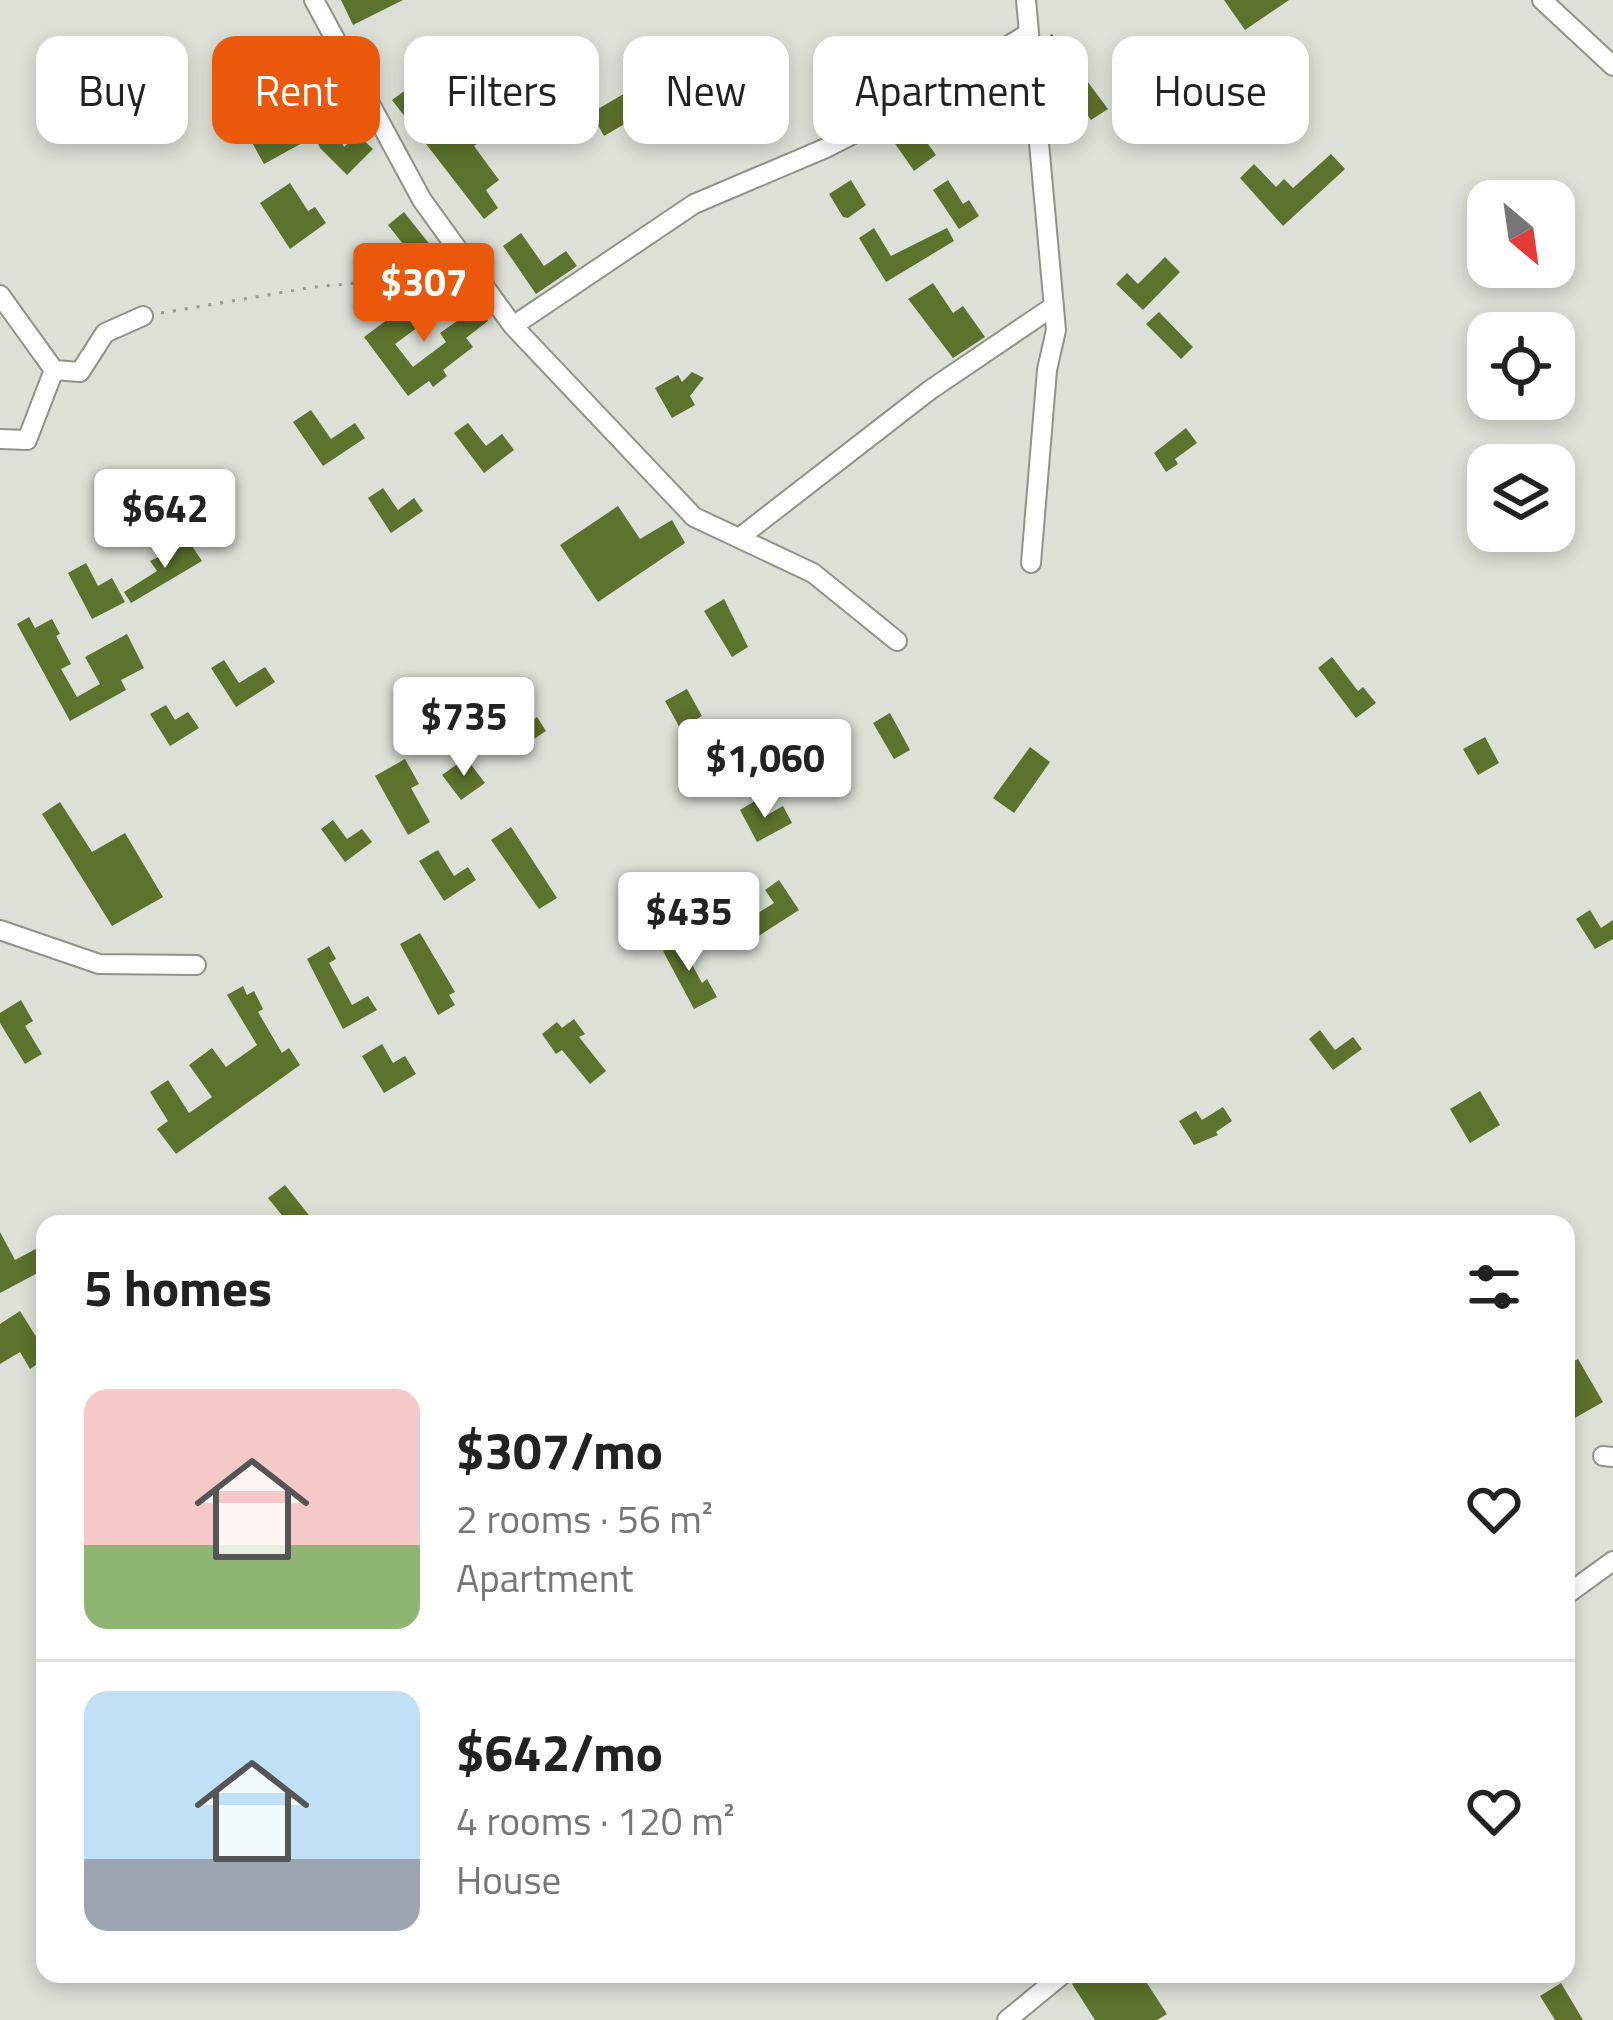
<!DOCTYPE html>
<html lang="en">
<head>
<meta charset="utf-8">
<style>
	body { margin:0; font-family:"Titillium Web",sans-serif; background:#f2f2f2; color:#222; height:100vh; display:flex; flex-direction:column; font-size:45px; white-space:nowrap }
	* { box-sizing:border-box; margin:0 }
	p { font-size:39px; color:#767676 }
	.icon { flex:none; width:66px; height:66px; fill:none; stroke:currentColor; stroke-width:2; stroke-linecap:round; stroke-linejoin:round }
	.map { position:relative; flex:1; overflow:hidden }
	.panel { position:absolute; left:36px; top:1215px; width:1539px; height:768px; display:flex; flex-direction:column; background:#fff; border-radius:24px; box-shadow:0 6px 18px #0003 }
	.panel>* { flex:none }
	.hud { position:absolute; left:36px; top:36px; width:1542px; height:108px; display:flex; gap:24px }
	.needle { width:78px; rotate:151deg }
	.controls { position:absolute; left:1467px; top:180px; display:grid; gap:24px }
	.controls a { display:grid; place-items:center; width:108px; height:108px; border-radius:24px; background:#fff; box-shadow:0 6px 18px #0003; font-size:60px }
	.price { position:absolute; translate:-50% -102px; padding:0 27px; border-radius:12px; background:#fff; color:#222; font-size:39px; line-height:78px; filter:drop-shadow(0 3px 6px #0008) }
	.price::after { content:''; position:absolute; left:50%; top:72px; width:36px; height:27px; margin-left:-18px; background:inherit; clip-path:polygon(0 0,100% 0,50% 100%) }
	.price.selected { background:#ea580c; color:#fff }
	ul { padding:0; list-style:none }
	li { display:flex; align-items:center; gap:36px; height:300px; padding:0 48px }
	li+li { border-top:3px solid #e0e0e0 }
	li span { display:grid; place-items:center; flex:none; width:336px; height:240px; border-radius:24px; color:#555 }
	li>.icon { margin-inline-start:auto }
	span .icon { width:144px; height:144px; fill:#fffc; stroke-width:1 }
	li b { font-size:51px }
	h2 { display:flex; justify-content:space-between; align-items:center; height:144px; padding:0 48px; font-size:51px }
	.chip { padding:0 42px; border-radius:24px; background:#fff; box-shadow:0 6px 18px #0003; font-size:42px; line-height:108px }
	.chip.selected { background:#ea580c; color:#fff }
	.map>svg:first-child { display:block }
	.building { fill:#5d722c }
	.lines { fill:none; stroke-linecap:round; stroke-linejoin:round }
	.street-casing { stroke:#8f9389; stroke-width:22 }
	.path { stroke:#979992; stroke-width:3; stroke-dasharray:3 9; stroke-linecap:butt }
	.street { stroke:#fff; stroke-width:18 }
</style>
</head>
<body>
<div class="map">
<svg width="1613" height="2020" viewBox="0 0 1613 2020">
	<rect width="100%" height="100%" fill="#dce0d6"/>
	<path class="building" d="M341,0h62l-50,25z
		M1224,0h65l-44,30z
		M1052,34l56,75 -17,11 -46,-64 -2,-15z
		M64,44l5,8 5,-3 9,17 -24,14 -14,-25z
		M292,46l29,44 -4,2 27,55 13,-13 16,15 -26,26 -27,-27 -5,-12 -51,28 -18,-32 18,-10 10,17 33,-18 -34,-65z
		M458,52l35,48 26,-18 15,21 -60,43 25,34 -13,10 12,18 -14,11 -92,-119z
		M856,53l16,27 -27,16 -17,-27z
		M639,85l13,23 -48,28 -13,-23z
		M670,100l14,21 -24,16 -14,-20z
		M911,120l25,35 -22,16 -27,-39z
		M1331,154l14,15 -62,57 -43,-48 14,-14 22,23 8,-8 9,9z
		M851,180l15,25 -18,13 -5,-1 -14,-23z
		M948,180l15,24 6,-4 10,16 -20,13 -26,-39z
		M290,183l18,28 7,-4 11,16 -36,26 -30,-46z
		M404,212l31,39 -16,13 -31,-39z
		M874,228l17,28 56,-28 7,13 -68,41 -27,-44z
		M521,233l23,33 22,-15 11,15 -41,28 -33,-48z
		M1165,257l15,15 -37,38 -27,-26 11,-11 11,11z
		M933,283l20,30 10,-7 22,31 -32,21 -45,-59z
		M469,296l19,25 -22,17 7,9 -30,23 4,6 -14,11 -4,-6 -21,15 -44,-59 47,-35 14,20 -30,22 18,23 33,-25 -6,-9 24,-17 -8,-10z
		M1159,312l34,35 -12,12 -35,-35z
		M692,372l12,6 -14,18 5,9 -23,13 -17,-30 23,-13 4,7z
		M311,410l20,29 24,-16 10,15 -42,28 -30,-44z
		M468,423l18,23 16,-12 12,16 -30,23 -30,-40z
		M1186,428l11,15 -22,16 3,5 -12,8 -12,-19z
		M383,488l15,22 16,-12 9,13 -32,22 -23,-35z
		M618,506l22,33 32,-19 13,23 -87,59 -38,-57z
		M190,543l12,18 -71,42 -7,-11 33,-21 -7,-10z
		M86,563l12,23 14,-8 13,24 -33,17 -24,-46z
		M724,599l24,48 -16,10 -28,-46z
		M29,617l6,11 17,-9 8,15 -4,2 15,28 -10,5 16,28 23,-13 -15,-27 42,-23 17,34 -23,12 5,10 -56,31 -53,-97z
		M1332,657l26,34 5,-4 13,16 -20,15 -38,-50z
		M224,660l15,23 26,-16 10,15 -39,25 -25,-39z
		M687,689l15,27 -22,12 -15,-27z
		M166,705l9,15 13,-8 11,16 -29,18 -20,-32z
		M890,713l20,37 -16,9 -21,-36z
		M512,714l9,14 16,-11 9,14 -30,20 -19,-27z
		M1485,737l14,26 -21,12 -15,-26z
		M1030,747l20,15 -36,51 -21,-15z
		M466,758l19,25 -24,17 -19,-25z
		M405,759l14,25 -8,4 19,34 -22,13 -33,-59z
		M755,801l9,16 19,-11 9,17 -35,19 -17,-32z
		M60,802l32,50 33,-19 38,64 -51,29 -70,-112z
		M333,820l14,19 15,-10 10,13 -27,20 -24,-33z
		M511,827l46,71 -18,11 -48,-69z
		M438,850l16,26 14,-9 8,13 -32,21 -25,-40z
		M779,880l20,30 -56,36 -26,-38 19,-12 14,22 24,-15 -9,-13z
		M1590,910l11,18 12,-8v19l-18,10 -19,-30z
		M420,933l35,59 -6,3 6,10 -17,10 -38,-71z
		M687,937l9,18 -7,4 13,24 5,-4 10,18 -23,12 -31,-58z
		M329,946l7,13 -7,4 23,42 16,-9 9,14 -34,19 -36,-70z
		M243,986l4,9 7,-4 9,18 -5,3 24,41 7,-5 11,17 -124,89 -19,-25 11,-8 -18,-29 18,-12 21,33 23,-16 -23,-32 23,-17 14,19 31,-22 -30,-50z
		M21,1000l12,21 -8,5 17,28 -17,10 -25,-41v-10z
		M574,1019l11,15 -6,3 27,34 -16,13 -28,-34 -6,4 -14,-20 15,-12 5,6z
		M1320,1030l15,20 18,-13 9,12 -29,21 -24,-31z
		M382,1044l11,19 12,-7 11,18 -32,19 -22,-37z
		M1480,1091l20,34 -30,18 -20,-34z
		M1223,1107l9,14 -16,11 2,3 -24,10 -15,-24 17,-10 6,9z
		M285,1185l31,39h-27l-21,-26z
		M0,1232l15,28 30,-16v25l-45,24z
		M20,1311l17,27 8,-5v26l-15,10 -10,-17 -20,12v-40z
		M1578,1359l25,43 -37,21v-58z
		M1086,1974h55l26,40 -10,6h-62l-23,-36z
		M1561,1983l22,37h-28l-15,-24z"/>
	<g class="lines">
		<defs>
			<path id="street" d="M314,0l108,200 91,126 181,191 119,56 84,68
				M1026,0l30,330 -9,40 -16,193
				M1542,0l71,66
				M0,295l54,75 26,2 25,-39 38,-17
				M513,326l181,-122 132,-56 90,-46 113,-69
				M0,439l27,1 27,-70
				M739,538l191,-148 124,-84
				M0,930l99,34 97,1
				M1603,1456l10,1
				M1566,1595l47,-34
				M1007,2020l56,-46"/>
		</defs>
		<use href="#street" class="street-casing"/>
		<path class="path" d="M161,313l153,-26 140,-13"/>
		<use href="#street" class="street"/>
	</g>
</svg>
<div class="controls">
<a><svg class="needle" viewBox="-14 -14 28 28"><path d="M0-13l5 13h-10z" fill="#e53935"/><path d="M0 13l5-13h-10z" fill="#767676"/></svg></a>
<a><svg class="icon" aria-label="locate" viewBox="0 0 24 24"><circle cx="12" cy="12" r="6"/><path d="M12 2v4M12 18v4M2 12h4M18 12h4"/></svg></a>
<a><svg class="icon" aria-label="layers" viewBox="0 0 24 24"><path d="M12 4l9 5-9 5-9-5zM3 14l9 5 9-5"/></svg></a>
</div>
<b class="price selected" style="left:424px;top:345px">$307</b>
<b class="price" style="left:165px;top:571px">$642</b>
<b class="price" style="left:464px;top:779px">$735</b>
<b class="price" style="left:765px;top:821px">$1,060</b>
<b class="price" style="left:689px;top:974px">$435</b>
<div class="hud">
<a class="chip">Buy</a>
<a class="chip selected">Rent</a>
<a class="chip">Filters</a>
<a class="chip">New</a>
<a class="chip">Apartment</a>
<a class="chip">House</a>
</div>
<section class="panel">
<h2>5 homes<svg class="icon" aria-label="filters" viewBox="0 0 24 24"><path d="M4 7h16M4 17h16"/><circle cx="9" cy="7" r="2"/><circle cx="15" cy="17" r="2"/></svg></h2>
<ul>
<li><span style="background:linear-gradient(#f6c9c9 65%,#8fb573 0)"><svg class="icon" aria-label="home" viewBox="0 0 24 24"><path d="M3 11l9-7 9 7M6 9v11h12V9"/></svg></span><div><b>$307/mo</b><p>2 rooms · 56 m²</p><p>Apartment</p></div><svg class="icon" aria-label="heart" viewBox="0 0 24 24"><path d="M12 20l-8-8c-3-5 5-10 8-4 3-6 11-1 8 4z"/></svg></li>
<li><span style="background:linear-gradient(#bfe0f5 70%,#9aa5b1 0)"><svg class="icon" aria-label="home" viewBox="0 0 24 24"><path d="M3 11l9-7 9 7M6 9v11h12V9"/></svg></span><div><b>$642/mo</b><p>4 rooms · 120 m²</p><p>House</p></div><svg class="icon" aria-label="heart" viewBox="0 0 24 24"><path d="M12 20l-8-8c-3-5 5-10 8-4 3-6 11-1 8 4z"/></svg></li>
</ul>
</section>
</div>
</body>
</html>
